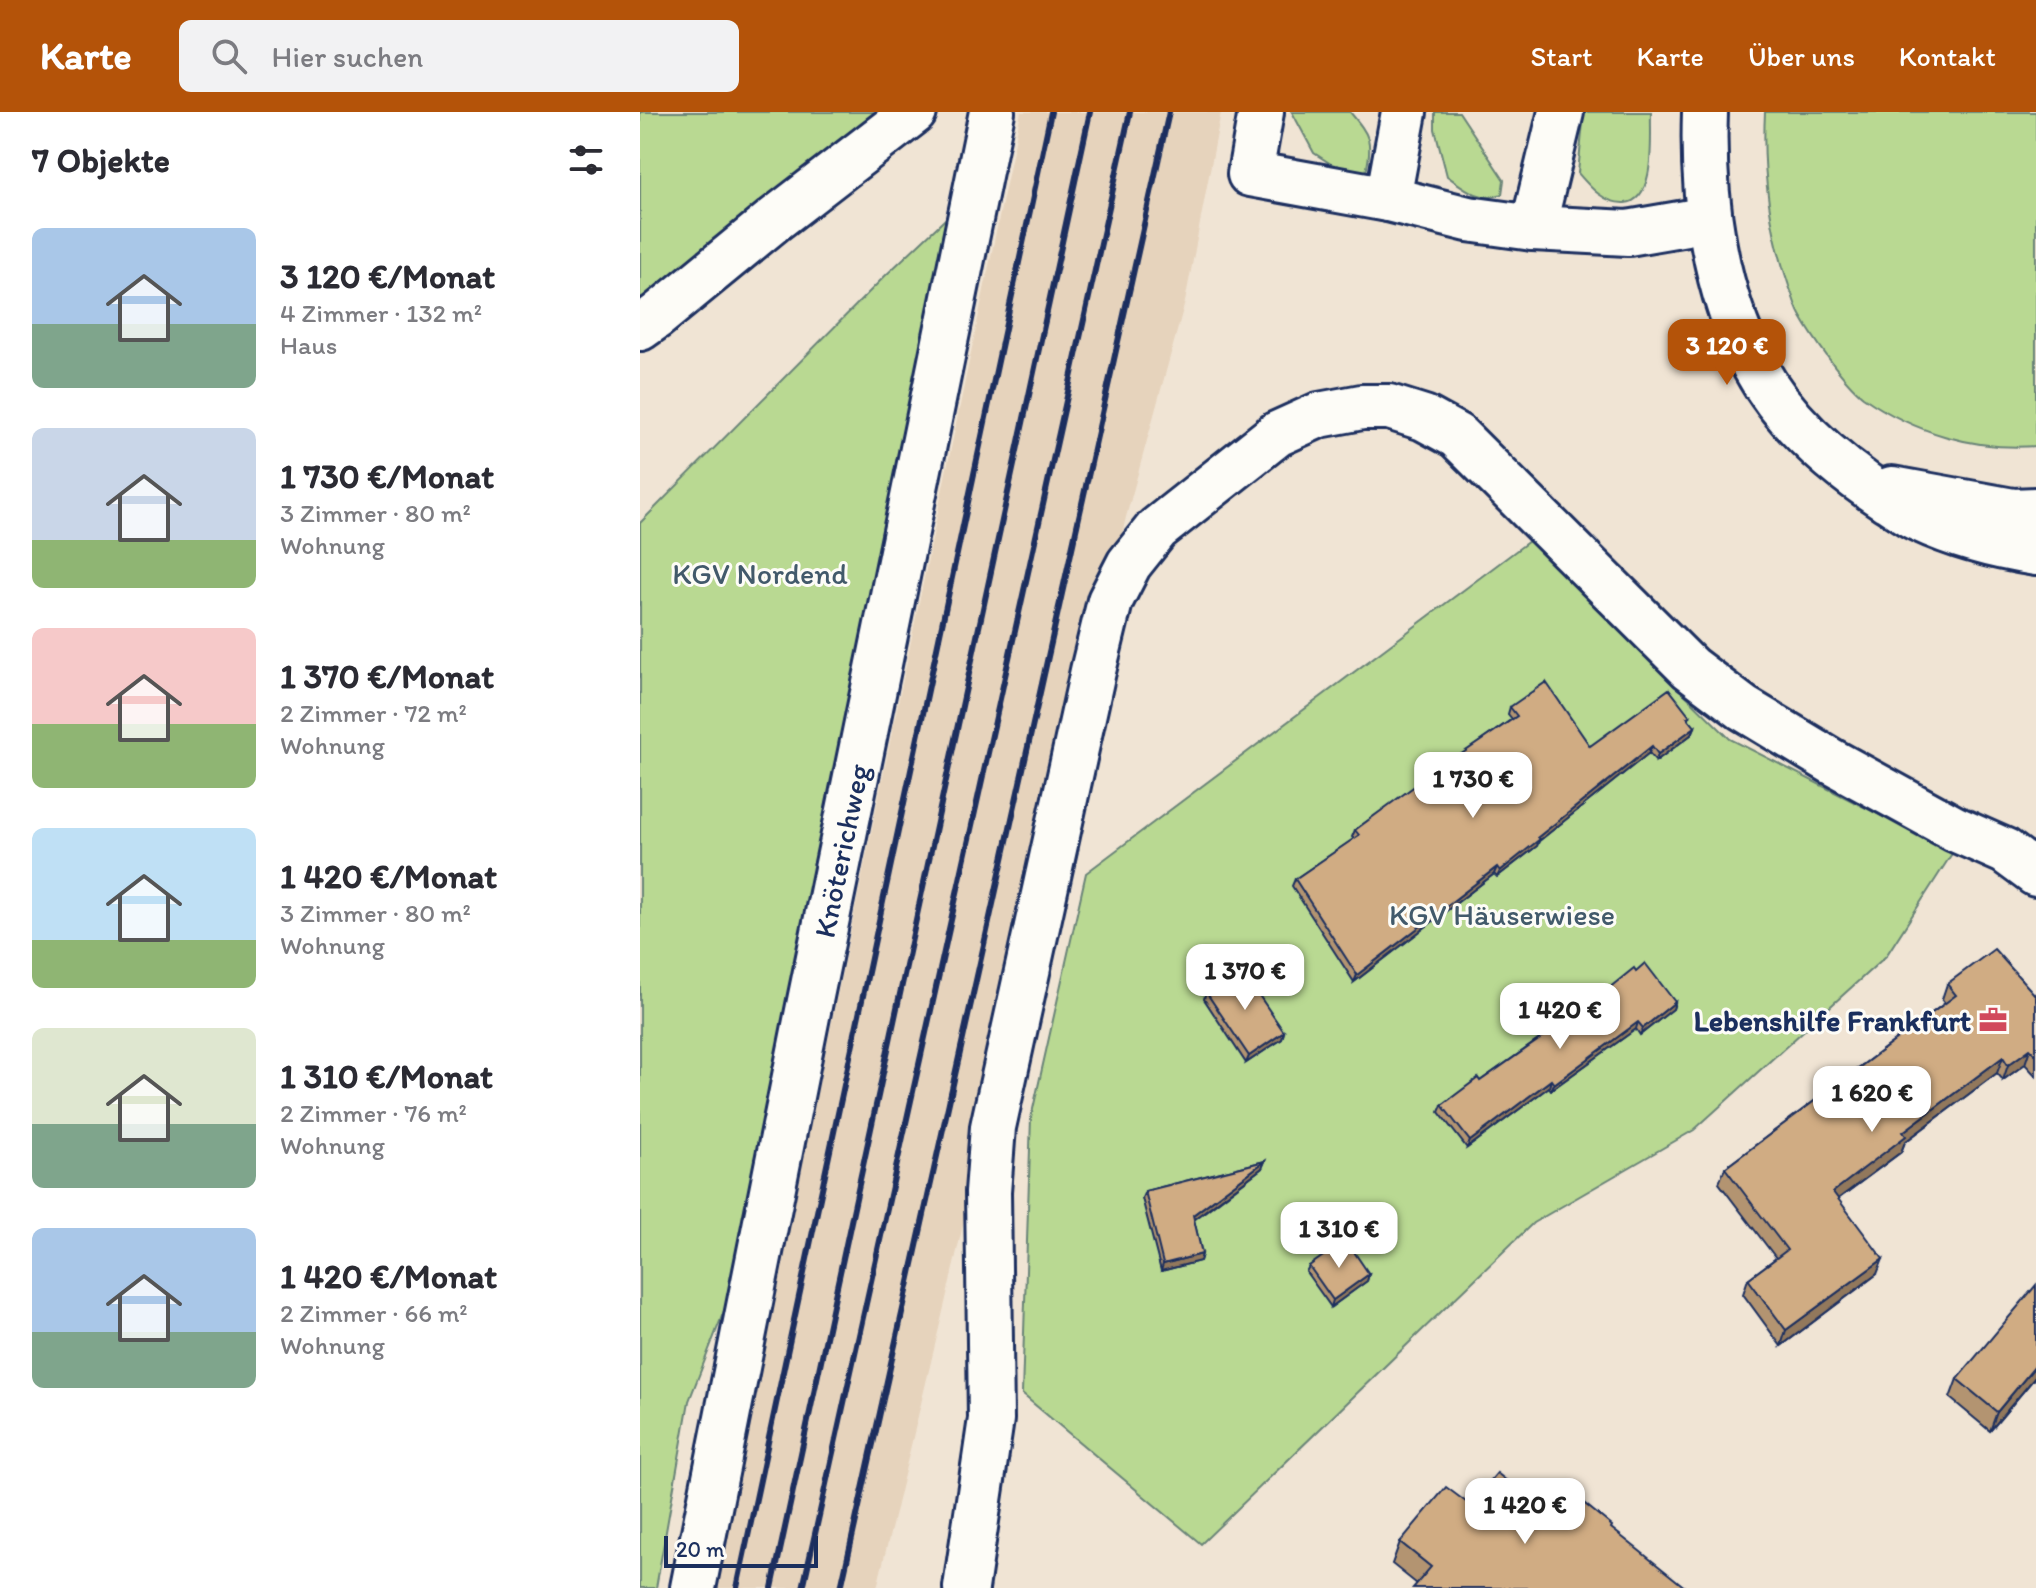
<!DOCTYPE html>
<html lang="de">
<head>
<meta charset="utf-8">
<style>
	body { margin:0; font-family:Itim,sans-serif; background:#f2f2f3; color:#2b2b33; height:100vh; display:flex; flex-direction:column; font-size:30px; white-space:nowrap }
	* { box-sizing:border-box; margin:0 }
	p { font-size:26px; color:#7c7c81 }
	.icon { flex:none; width:44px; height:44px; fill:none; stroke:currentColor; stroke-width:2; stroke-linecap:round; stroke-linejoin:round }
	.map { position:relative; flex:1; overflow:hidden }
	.drawer { display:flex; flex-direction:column; background:#fff; width:640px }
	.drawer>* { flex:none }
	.scale { position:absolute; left:24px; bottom:20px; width:154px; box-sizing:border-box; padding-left:8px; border:4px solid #1b2f5e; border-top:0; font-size:22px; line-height:28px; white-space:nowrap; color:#1b2f5e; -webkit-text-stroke:6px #fdfcf7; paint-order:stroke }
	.price { position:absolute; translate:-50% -68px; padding:0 18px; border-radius:16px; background:#fff; color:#222; font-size:26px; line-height:52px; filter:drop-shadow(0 2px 4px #0008) }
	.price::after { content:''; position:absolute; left:50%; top:48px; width:24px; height:18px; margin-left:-12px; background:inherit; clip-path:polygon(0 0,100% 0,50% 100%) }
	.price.active { background:#b45309; color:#fff }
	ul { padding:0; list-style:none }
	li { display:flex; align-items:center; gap:24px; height:200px; padding:0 32px }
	li span { display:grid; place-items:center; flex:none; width:224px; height:160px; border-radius:12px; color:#555 }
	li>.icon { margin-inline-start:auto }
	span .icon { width:96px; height:96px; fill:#fffc; stroke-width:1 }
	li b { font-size:34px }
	h2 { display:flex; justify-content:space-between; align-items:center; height:96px; padding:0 32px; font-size:34px }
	header { display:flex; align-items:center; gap:48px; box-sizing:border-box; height:112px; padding:0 40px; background:#b45309; color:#fff }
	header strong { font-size:38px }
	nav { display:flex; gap:44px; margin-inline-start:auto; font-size:28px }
	.search { width:560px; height:72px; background:#f2f2f3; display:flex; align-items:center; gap:20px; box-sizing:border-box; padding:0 28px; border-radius:12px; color:#7c7c81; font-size:30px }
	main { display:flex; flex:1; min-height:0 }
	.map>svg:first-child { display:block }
	.built { fill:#e6d3bc }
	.green { fill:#b9d992; stroke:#6a8478; stroke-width:2 }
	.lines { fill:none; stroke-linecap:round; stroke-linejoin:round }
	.minor-casing { stroke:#1b2f5e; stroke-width:50 }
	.minor { stroke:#fdfcf7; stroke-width:44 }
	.rail { stroke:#1b2f5e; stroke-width:6 }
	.wall { fill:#b39471; stroke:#1b2f5e; stroke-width:2 }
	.shaded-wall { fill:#92785c; stroke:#1b2f5e; stroke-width:2 }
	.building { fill:#d0ac83; stroke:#1b2f5e; stroke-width:2 }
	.labels { text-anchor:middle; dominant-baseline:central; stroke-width:6; stroke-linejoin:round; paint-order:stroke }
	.park-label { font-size:30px; fill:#425a6b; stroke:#fdfcf7 }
	.street-label { font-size:30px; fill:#1b2f5e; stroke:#fdfcf7 }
	.poi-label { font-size:30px; font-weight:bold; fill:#1b2f5e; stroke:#fdfcf7; text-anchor:end }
</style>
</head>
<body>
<header>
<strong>Karte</strong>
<div class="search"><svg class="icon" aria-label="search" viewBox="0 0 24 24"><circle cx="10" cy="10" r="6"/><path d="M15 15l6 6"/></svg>Hier suchen</div>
<nav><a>Start</a><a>Karte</a><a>Über uns</a><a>Kontakt</a></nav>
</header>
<main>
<section class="drawer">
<h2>7 Objekte<svg class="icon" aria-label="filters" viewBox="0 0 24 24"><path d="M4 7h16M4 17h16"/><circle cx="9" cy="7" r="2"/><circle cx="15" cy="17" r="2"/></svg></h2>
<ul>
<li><span style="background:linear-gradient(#a9c7e8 60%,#7fa58c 0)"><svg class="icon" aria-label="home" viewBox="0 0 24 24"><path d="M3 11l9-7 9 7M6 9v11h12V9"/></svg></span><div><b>3 120 €/Monat</b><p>4 Zimmer · 132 m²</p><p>Haus</p></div></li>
<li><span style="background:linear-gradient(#c9d6e8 70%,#8fb573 0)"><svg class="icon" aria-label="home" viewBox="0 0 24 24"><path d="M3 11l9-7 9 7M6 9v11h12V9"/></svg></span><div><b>1 730 €/Monat</b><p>3 Zimmer · 80 m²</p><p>Wohnung</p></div></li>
<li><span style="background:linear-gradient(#f6c9c9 60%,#8fb573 0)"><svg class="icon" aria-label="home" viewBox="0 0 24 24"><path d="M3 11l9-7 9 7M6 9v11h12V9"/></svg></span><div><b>1 370 €/Monat</b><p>2 Zimmer · 72 m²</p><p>Wohnung</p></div></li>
<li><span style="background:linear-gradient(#bfe0f5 70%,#8fb573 0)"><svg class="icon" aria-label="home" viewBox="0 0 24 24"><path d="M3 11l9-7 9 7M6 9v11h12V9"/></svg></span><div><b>1 420 €/Monat</b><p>3 Zimmer · 80 m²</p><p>Wohnung</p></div></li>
<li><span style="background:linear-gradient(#dfe7d0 60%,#7fa58c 0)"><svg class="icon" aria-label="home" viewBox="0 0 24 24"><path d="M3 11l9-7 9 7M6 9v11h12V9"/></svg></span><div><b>1 310 €/Monat</b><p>2 Zimmer · 76 m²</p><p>Wohnung</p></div></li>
<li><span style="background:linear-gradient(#a9c7e8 65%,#7fa58c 0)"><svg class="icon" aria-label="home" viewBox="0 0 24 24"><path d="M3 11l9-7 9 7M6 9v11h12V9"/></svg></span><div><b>1 420 €/Monat</b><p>2 Zimmer · 66 m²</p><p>Wohnung</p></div></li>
</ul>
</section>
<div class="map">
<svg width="1396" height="1476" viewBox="0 0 1396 1476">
	<rect width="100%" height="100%" fill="#f0e4d4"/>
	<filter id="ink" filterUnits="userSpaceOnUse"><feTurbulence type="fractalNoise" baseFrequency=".0125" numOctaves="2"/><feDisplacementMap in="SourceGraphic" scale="16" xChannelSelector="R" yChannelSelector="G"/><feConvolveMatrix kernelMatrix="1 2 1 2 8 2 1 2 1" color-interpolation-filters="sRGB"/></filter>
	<g filter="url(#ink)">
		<path class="built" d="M381,0h200l-36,190 -59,215 -181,786 -68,285h-163z"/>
		<path class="green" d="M0,0h257l-257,200z
			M652,0h58c20,24 23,29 16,60l-21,1 -31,-20z
			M795,0h24l45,68 -2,14c-21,9 -38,-6 -55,-18l-12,-47z
			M944,0h67c-1,24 6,88 -26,91 -21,1 -35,-16 -47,-30z
			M1125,0h271v334c-60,5 -123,-14 -173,-49 -20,-16 -50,-59 -63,-82 -5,-9 -7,-19 -11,-29 -19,-55 -27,-115 -24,-174z
			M318,95l-215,1055 -54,139 -33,187h-16v-1065l245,-247z
			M889,429l201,198 223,113 -67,104 -192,174 -161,93 -332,321 -179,-150 9,-276 55,-245z"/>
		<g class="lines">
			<defs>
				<g id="minor">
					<path d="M621,0l-11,62 138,25 80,20 65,9 95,5 81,-14"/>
					<path d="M1065,0c-3,86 9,179 50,255 30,56 81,99 133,133 10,6 20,14 31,19 36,17 78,28 117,34"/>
					<path d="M748,87l16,-87"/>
					<path d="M893,116l28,-116"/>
					<path d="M0,216l17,-12 117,-96 140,-108"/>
					<path d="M1252,377l121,22 23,-1"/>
					<path id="s1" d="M53,1476l117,-587 182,-889"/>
					<path d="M326,1476l25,-169 -3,-227 5,-65 100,-456 17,-70 19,-37 28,-35 120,-95 42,-19 43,-8h27l35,11 33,18 233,232 53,40 88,53 124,68 50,22 31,23"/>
				</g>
			</defs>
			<use href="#minor" class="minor-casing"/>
			<use href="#minor" class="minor"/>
			<path class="rail" d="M97,1476l314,-1476
				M132,1476l318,-1476
				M163,1476l327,-1476
				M201,1476l328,-1476"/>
		</g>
		<path class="wall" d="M870,595l80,39 100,-30 -2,3 7,8 -3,7 -36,27 -7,-8 -110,88 -2,5 -40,31 -3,-3 -140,108 -62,-96 3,-7 59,-40 -2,-2 3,-7 157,-111 -4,-5z
			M996,859l39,31 -2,7 -33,26 -4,-6 -85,61 -2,-3 -82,61 -28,-36 3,-7 38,-24z
			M1307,872l89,12v80l-11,-12 -22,16 -6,-7 -92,69 -4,10 -63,47 39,75 -96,72 -38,-52 5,-15 28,-21 -57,-75 6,-15 220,-165 -3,-4z
			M566,880l78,40 -2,7 -36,24 -42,-64z
			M625,1049l-3,7 -68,52 8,34 -2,7 -39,10 -19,-73 3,-7z
			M669,1154l60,8 -2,7 -36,26 -25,-35z
			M1396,1264l-46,55 -40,-33 7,-19z
			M830,1393l85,15 57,8 -195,56 -25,-20 8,-22z"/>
		<path class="shaded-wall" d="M1055,615l-3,7 -36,27 2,-7z
			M1012,634l-3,7 -110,88 -2,5 -40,31 3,-6 38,-34z
			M857,755l-3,7 -140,108 3,-7z
			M1035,890l-2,7 -33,26 3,-7z
			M998,910l-2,7 -85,61 3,-6z
			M644,920l-2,7 -36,24 3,-7z
			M1390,937l-5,15 -22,16 5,-15z
			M1363,945l-6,16 -92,69 -4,10 -74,55 6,-15 70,-60z
			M911,968l-2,7 -82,61 3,-7z
			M625,1049l-3,7 -72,54 3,-7z
			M562,1142l-2,7 -39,10 2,-7z
			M1243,1147l-6,15 -96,72 5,-16z
			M729,1162l-2,7 -36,26 2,-7z
			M1396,1253v11l-46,55 7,-19z"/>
		<path class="building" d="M906,570l44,64 79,-57 21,27 -3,1 8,10 -37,27 -6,-8 -114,91 2,2 -40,32 -3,-4 -140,108 -62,-96 64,-44 -4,-5 61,-45 101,-69 -7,-9z
			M1354,837l42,47v59l-6,-6 -22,16 -5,-8 -100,75 3,4 -73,56 50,67 -97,71 -38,-51 39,-29 -62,-82 231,-173 -9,-11z
			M1005,851l30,39 -32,26 -5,-6 -84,62 -3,-4 -81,61 -28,-36 36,-27 2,3 103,-72 51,-41 2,3z
			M601,857l43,63 -35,24 -43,-64z
			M625,1049l-72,54 9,39 -39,10 -18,-73z
			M706,1128l23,34 -36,26 -24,-34z
			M1396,1173v80l-39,47 -40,-33z
			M857,1361l58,47 20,-24 37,30 -1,2 75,60h-273l18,-21 -31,-25 46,-55 24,18z"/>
	</g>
	<defs>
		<symbol id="office-bare" viewBox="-9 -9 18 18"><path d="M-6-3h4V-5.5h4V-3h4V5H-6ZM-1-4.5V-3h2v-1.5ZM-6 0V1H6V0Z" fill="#d1495b" stroke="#fdfcf7" stroke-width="2.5" paint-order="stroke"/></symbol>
	</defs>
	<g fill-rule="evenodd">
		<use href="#office-bare" x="1333" y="888" width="40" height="40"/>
	</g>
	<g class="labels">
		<g class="park-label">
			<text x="120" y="461">KGV Nordend</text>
			<text x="862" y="802">KGV Häuserwiese</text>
		</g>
		<g class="street-label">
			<text stroke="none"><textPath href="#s1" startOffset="752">Knöterichweg</textPath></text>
		</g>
		<g class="poi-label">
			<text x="1331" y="908">Lebenshilfe Frankfurt</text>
		</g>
	</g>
</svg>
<div class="scale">20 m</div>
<b class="price active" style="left:1087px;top:275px">3 120 €</b>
<b class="price" style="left:833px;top:708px">1 730 €</b>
<b class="price" style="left:605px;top:900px">1 370 €</b>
<b class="price" style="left:920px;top:939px">1 420 €</b>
<b class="price" style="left:1232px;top:1022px">1 620 €</b>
<b class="price" style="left:699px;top:1158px">1 310 €</b>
<b class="price" style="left:885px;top:1434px">1 420 €</b>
</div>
</main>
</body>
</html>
